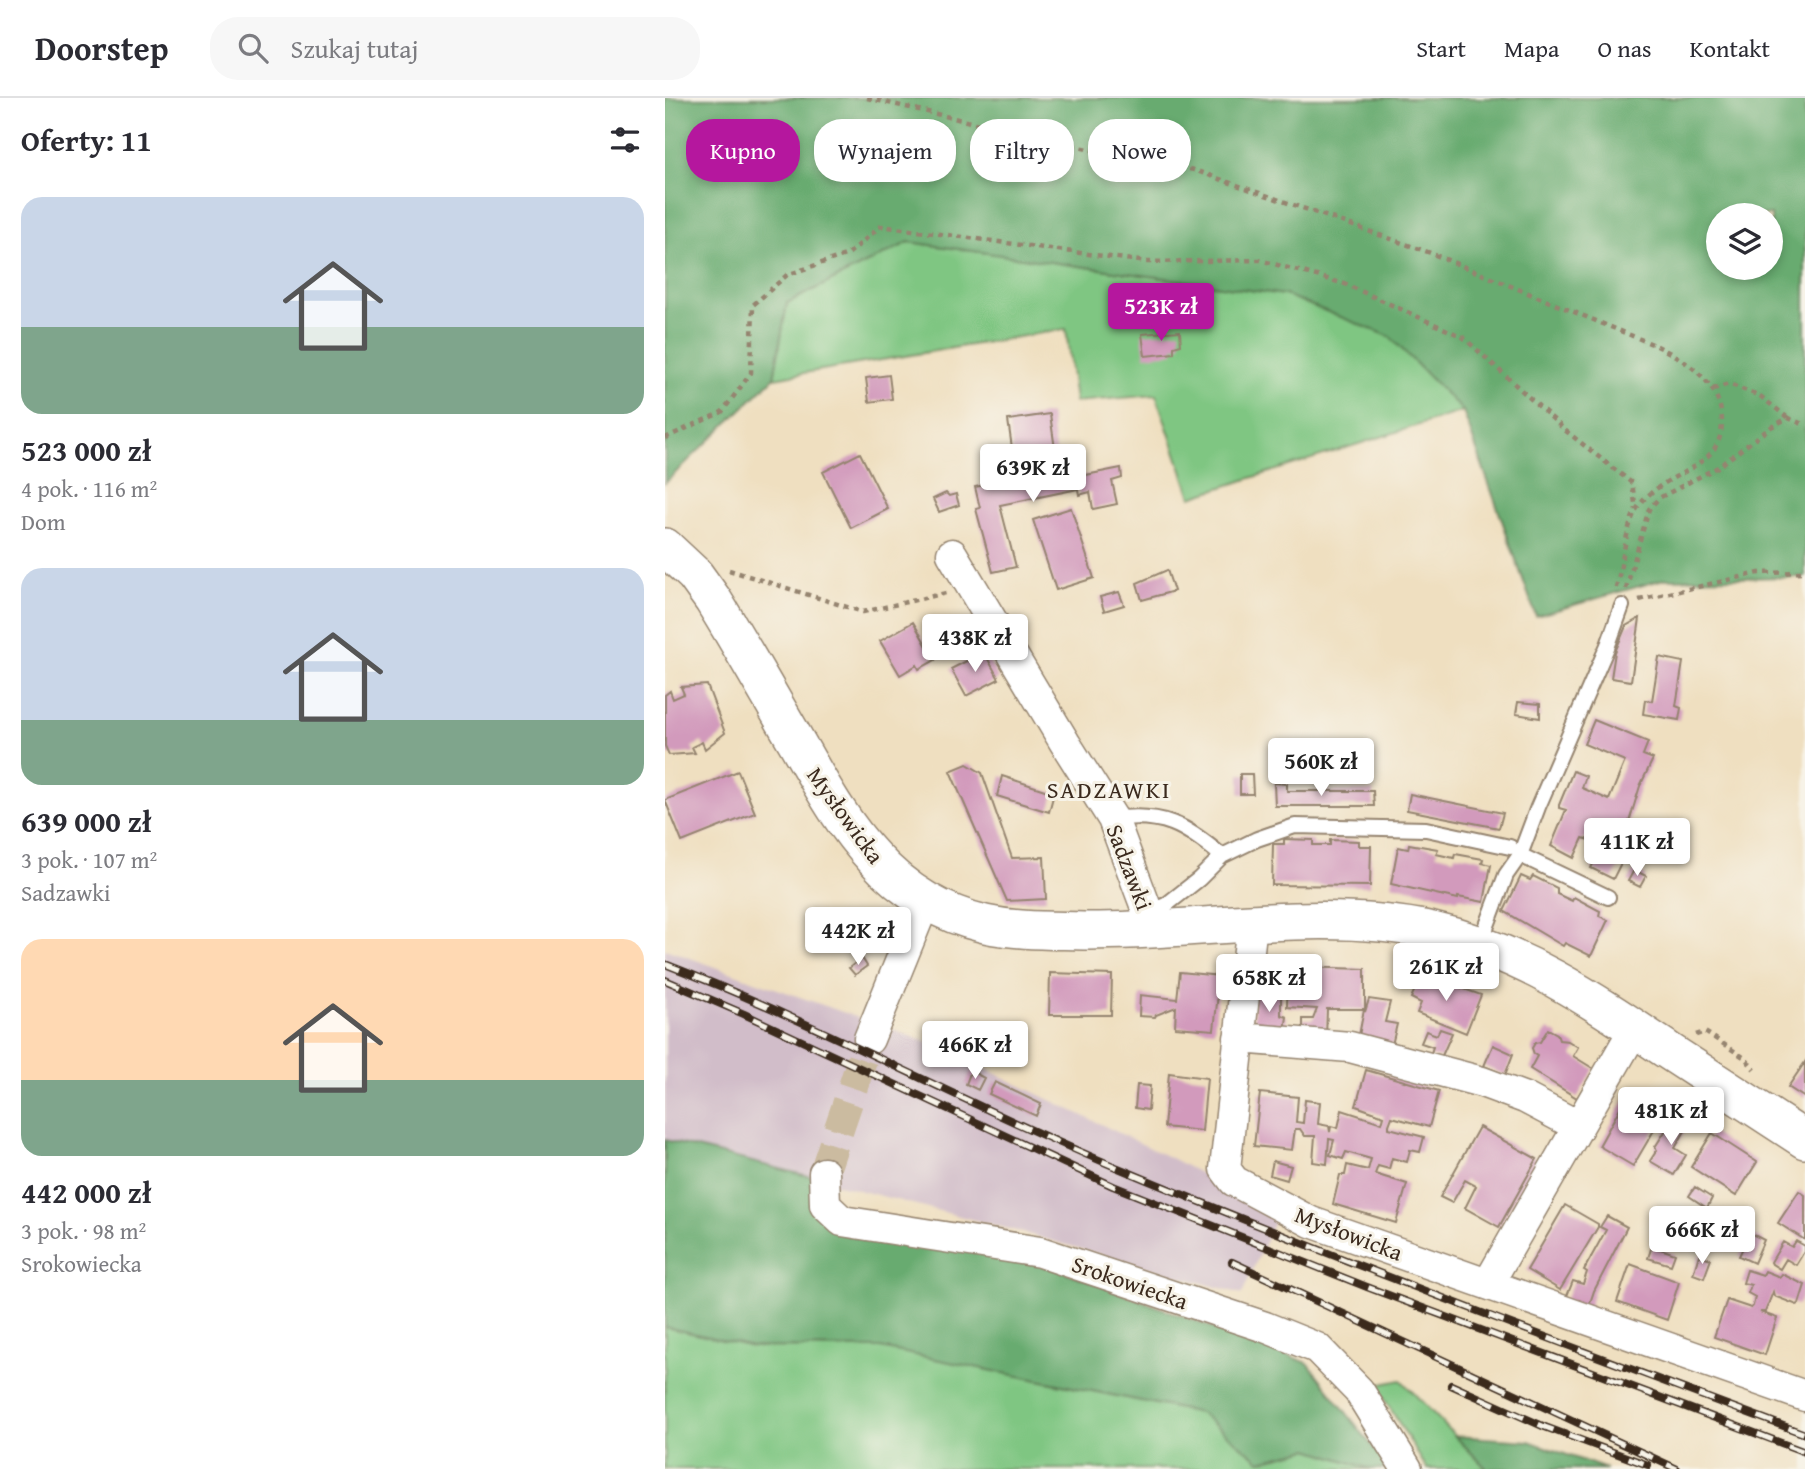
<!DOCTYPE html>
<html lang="pl">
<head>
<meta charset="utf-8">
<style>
	body { margin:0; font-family:"Gentium Book Plus",serif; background:#f7f7f7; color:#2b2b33; height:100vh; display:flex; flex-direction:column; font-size:26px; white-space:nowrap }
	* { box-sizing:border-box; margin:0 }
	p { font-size:23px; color:#7c7c81 }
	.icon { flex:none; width:38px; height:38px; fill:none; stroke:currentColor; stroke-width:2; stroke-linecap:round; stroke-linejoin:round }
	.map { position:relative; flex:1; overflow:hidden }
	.drawer { display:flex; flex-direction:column; background:#fff; width:665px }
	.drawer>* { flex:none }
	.hud { position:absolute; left:21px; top:21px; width:665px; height:63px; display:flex; gap:14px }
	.tools { position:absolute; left:1041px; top:105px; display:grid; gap:14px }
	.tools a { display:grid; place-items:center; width:77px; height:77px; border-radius:50%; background:#fff; box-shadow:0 4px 10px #0003; font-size:35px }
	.price { position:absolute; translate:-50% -60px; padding:0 16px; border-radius:7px; background:#fff; color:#222; font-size:23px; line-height:46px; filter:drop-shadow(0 2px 4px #0008) }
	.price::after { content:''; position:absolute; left:50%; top:42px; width:21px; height:16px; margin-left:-10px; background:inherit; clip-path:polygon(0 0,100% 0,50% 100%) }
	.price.selected { background:#b5179e; color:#fff }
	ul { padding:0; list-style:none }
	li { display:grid; align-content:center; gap:14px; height:371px; padding:0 21px }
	li span { display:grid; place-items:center; height:217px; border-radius:21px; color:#555 }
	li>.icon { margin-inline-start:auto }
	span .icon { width:126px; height:126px; fill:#fffc; stroke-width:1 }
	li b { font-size:30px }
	h2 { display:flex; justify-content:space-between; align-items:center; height:84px; padding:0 21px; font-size:30px }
	.chip { padding:0 24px; border-radius:28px; background:#fff; box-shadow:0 4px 10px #0003; font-size:24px; line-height:63px }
	.chip.selected { background:#b5179e; color:#fff }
	header { display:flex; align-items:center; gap:42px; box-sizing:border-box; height:98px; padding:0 35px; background:#fff; border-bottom:2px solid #e1e1e2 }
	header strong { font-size:33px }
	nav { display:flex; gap:38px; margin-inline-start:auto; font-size:24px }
	.search { width:490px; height:63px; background:#f7f7f7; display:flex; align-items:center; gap:18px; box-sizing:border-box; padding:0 24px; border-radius:28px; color:#7c7c81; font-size:26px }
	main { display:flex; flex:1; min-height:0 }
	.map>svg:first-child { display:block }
	.industrial { fill:#d1bdc9 }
	.green { fill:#7fc682; stroke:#5d7850; stroke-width:2 }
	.forest { fill:#67ab70; stroke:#516a47; stroke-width:2; fill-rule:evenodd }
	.building { fill:#d29abc }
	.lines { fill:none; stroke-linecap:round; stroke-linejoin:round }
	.minor-tunnel { stroke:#cbbba0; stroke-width:30; stroke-dasharray:30 15; stroke-linecap:butt }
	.service-casing { stroke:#95846f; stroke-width:18 }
	.minor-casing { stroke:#95846f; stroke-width:33 }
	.tertiary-casing { stroke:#95846f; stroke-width:40 }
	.path { stroke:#95846f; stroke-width:4.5; stroke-dasharray:5 5; stroke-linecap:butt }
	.service { stroke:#fff; stroke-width:14 }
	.minor { stroke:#fff; stroke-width:30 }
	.tertiary { stroke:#fff; stroke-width:37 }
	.rail-casing { stroke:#3b2a1e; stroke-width:8 }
	.rail { stroke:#f7f3e8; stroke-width:5; stroke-dasharray:16; stroke-linecap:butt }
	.labels { text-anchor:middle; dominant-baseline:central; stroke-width:6; stroke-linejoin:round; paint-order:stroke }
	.street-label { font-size:23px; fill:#3b2a1e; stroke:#f7f3e8 }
	.neighbourhood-label { font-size:24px; letter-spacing:2px; fill:#3b2a1e; stroke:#f7f3e8 }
</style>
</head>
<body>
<header>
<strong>Doorstep</strong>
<div class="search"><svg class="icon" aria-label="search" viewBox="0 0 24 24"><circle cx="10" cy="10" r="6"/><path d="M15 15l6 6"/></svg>Szukaj tutaj</div>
<nav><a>Start</a><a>Mapa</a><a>O nas</a><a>Kontakt</a></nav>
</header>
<main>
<section class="drawer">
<h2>Oferty: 11<svg class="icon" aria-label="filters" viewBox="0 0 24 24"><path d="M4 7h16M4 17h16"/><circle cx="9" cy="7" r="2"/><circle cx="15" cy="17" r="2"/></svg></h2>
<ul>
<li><span style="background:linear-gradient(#c9d6e8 60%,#7fa58c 0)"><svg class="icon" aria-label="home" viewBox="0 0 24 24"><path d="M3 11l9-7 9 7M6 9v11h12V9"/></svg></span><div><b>523 000 zł</b><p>4 pok. · 116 m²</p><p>Dom</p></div></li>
<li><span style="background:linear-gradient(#c9d6e8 70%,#7fa58c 0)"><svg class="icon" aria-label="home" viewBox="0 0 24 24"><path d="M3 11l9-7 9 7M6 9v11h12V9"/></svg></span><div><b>639 000 zł</b><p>3 pok. · 107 m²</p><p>Sadzawki</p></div></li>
<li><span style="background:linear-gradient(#ffd9b3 65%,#7fa58c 0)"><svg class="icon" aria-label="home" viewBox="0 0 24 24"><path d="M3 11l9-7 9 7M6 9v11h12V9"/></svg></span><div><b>442 000 zł</b><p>3 pok. · 98 m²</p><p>Srokowiecka</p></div></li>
</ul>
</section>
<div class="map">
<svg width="1140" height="1371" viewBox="0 0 1140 1371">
	<rect width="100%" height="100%" fill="#f7f3e8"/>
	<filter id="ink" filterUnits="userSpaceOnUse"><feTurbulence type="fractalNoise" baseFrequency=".0143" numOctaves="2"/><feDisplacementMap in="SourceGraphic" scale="14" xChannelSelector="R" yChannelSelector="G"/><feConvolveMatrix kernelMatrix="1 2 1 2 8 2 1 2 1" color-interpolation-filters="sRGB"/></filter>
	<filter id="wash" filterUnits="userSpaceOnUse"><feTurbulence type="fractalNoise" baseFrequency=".00686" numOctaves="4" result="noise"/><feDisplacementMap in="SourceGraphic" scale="28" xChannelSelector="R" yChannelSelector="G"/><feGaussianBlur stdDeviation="1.57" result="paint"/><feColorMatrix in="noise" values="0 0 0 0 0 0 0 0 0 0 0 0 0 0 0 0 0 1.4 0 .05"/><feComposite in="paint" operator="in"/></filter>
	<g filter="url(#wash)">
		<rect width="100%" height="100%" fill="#efdfc0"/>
		<path class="industrial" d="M0,851l273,97 235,113 104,56 -35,79 -229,-64 -348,-90z"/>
		<path class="green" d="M244,144l376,53 104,41 74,75 -272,86 -35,-102 -81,7 -9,-73 -292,49 13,-75z
			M0,1229l88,20 128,1 319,65 60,48 49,-12 62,20h-706z
			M736,1282l86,89h-60l-51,-84z"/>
		<path class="forest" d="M0,0h1140v479l-141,2 -128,37 -73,-205 -74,-75 -104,-41 -376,-53 -122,61 -13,75 -109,105zM1106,117v53h-52v-53z
			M0,1042l147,37 5,35 240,57 251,94 82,106h-19l-62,-20 -49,12 -60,-48 -319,-65 -128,-1 -88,-20z
			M790,1338l74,5 77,28h-119z"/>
		<g id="blocks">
			<path class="building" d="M515,233l1,14 -7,2v6l-29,3 -3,-22z
				M224,277l3,24 -23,3 -3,-24z
				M385,316l6,42 -42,6 -6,-42z
				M195,355l28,56 -37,19 -28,-56z
				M388,369l3,14 65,-13 1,10 -10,3 5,23 -24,5 -3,-17 -11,3 -1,-6 -78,16 16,62 -23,5 -17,-63 4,-1 -5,-21 55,-11v-4z
				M281,395l3,3 7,-2 3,11 -20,7 -6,-13z
				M406,410l23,70 -38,12 -23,-70z
				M502,472l7,21 -32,9 -5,-17z
				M454,494l5,13 -20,6 -4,-14z
				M975,520l-9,63 -20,-3 4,-26 11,-26z
				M248,524l22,38 -16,9 -2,-4 -17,10 -20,-34z
				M319,554l15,27 -33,17 -15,-27z
				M994,559l24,5 -7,44 5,2 -2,12 -36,-6 2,-14 7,1z
				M42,587l18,48 -20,16 -3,-7 -10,5 3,6 -26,2 -4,-9v-51l5,-4 3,8 11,-5 -3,-7z
				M853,604l22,2v14l-24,-4z
				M929,622l54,22 -5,13 10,4 -13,27 -15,49 -22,-9 -7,16 -13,-4 -9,20 -23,-12 15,-36 -7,-2v-3l14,-34 13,5 -4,12 27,12 16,-39 -41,-17z
				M302,666l15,9 30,85 32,-1 2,42 -39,2 -57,-130z
				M73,673l17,42 -73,29 -17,-42z
				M575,676h12l1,20h-13z
				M337,678l52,17 -5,19 -52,-16z
				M609,685l13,1v7h86l1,15h-99z
				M745,696l93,19 -4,15 -92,-18z
				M962,739l12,5 -3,10 -13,-6z
				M619,741l29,1v5h17v-5l29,1v5h12l-1,40 -98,-1 1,-41h11z
				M744,746l29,5 -2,5 18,4 1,-4 28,5 -1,4 9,2 -7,37 -26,-5v2l-67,-15 7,-37 10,2z
				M937,747l22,12 -11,22 -22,-11z
				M969,772l12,6 -6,11 -12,-6z
				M856,778l9,4 3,-4 24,12v6l15,7 2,-4 26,14 -1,5 9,4 -17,36 -26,-13 -2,3 -59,-35z
				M197,860l5,8 -12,9 -6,-7z
				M636,869l64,2v43l4,-13 21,3 -5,20 12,2 -5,21 -34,-4 6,-32h-37l-1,29h-23v-19h10l4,-10 -30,-2 1,-37 12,1z
				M515,874l40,4 -6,54 -39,-3 1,-20 -20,8 -1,2 -16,-1 1,-21 37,4z
				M385,875l62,2 -1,40h-62z
				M757,876l59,21 -15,38 -49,-20 4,-10 -10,-5z
				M587,893l29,2v22l6,2 -3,19 -28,-2z
				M775,931l12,4 -11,25 -11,-2 3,-9 -12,-4 5,-12 11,4z
				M883,931l9,5 2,6 9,1 10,6 -5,9 21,13 -17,29 -47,-29 7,-13 -3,-2 -2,-6 3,-5 5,-1z
				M305,942l14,5 -4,13 -14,-4z
				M828,947l20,9 -8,21 -21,-9z
				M1140,964v36l-17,-11z
				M701,972l73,21 -10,36 -37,-10 -3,8v3l35,9 -4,15 -10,-2 -3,12 -15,-4 -3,11 -11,-3 -3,8 32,10 -11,39 -63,-19 7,-29h5l2,-10 21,5 3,-11 -25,-7 -3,7 -13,-4 4,-15 -5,-1 -2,25 -14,-2 2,-26h-10l-5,-7h-5l-3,21 -38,-4 6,-53 38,4 -2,25 7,1 2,-23 15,2 -2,22 11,2 1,6 1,-6 7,2 4,-18 40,13 2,-7 -28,-10z
				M306,973l13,7 -6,12 -12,-6z
				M504,975l38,5 -5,53 -38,-4z
				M330,984l46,22 -5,12 -47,-22z
				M472,987l13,1 -2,24 -13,-2z
				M960,1001l35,21 -27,46 -34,-20z
				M1010,1018l14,8 -14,24 11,7 -12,20 -24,-14 7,-11 -2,-3z
				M814,1029l58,32 -38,68 -34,-19 11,-22 -11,-6 -13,23 -12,-6z
				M1047,1035l45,29 -21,34 -45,-29z
				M608,1063l18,5 -4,14 -17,-5z
				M1030,1089l17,11 -5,10 -18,-12z
				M1134,1093l6,4v45l-27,-17z
				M900,1107l33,19v3l-38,63 -33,-20z
				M942,1118l20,11 -33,64 -6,18 -23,-8 8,-20 10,3 4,-12 -3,-2 22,-40 -6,-3z
				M1085,1135l14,7 -10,23 -15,-7z
				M1131,1143l9,5v4l-9,15 -10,-6 -6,10 -8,-5 -1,-2 12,-20 9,5z
				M987,1148l23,8 -4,11 -23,-7z
				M1034,1157l12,4 -7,19 -11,-4z
				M965,1166l49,18 -12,38 -50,-18z
				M1082,1172l16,5 2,-4 15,6 2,-3 23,11 -6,19 -2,1 -23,-9 -1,-4 -8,20h-5l17,6 -12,37 -51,-18 13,-37 24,8 2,-2 2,-9 -7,-4 3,-8 -8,-2z"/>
		</g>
	</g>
	<g filter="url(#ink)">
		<use href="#blocks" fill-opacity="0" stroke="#95846f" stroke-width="2"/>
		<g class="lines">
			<path class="minor-tunnel" d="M159,1075l45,-134"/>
			<defs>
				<path id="service" d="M448,721c50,-7 72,6 109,37
					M855,757l88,42
					M483,814l18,-7 33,-26 23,-23 35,-17 38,-13 131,3 84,18
					M815,846l26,-69 14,-20 18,-48 70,-162 14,-39"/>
				<path id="minor" d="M287,456l113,189 48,76 41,110
					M587,825l-27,246 9,12 77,41 494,174
					M574,940l111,9 132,35 43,16 53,28
					M204,941l56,-138
					M159,1075l1,32 17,16 198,31 225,75 52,21 42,43 48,78
					M823,1186l147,-256"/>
				<path id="tertiary" d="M0,449l30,28 18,25c29,47 56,95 84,143 23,40 45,81 77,115 30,33 68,56 111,66 33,7 66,6 99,7 112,1 240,-24 349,0 88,20 160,69 234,119 46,30 92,60 138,90"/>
			</defs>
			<use href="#service" class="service-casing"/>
			<use href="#minor" class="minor-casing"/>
			<use href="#tertiary" class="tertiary-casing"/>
			<path class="path" d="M202,0l246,57 81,15 234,82 229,94c32,16 65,38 65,77 0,11 -4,22 -11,30 -20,21 -53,26 -73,54 -13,18 -15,60 -23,83
				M1048,291l16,-5 31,12 28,22
				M0,340l57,-26 29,-39 2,-68 34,-30 61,-21 33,-28 266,36 113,-2 85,24 118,53 103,94 66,52 4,27
				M64,472l134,42 83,-19
				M961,491l23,-80 10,-11 59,-31 53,-40 17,-9 17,7
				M974,502l120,-27 46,-1
				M1031,937l9,-3 40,26 9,11"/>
			<use href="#service" class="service"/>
			<use href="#minor" class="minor"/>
			<use href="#tertiary" class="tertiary"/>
			<defs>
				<path id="rail" d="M0,866c156,60 303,142 458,206 225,94 453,179 682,264
					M0,882l79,34 369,172 254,101 438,165
					M567,1164l445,207
					M786,1287l94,42 103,38"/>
			</defs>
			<use href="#rail" class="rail-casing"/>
			<use href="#rail" class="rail"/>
		</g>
	</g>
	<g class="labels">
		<g class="street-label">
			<text transform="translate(181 717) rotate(54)">Mysłowicka</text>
			<text transform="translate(465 769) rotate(69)">Sadzawki</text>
			<text transform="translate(684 1135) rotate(21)">Mysłowicka</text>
			<text transform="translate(465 1184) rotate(19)">Srokowiecka</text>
		</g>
		<g class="neighbourhood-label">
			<text x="444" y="691">SADZAWKI</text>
		</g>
	</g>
</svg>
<div class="tools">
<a><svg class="icon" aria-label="layers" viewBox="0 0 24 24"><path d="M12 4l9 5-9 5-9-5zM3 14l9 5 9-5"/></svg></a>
</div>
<b class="price selected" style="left:496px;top:245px">523K zł</b>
<b class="price" style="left:368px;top:406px">639K zł</b>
<b class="price" style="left:310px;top:576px">438K zł</b>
<b class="price" style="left:656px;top:700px">560K zł</b>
<b class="price" style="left:972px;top:780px">411K zł</b>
<b class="price" style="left:193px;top:869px">442K zł</b>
<b class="price" style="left:781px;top:905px">261K zł</b>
<b class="price" style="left:604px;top:916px">658K zł</b>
<b class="price" style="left:310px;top:983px">466K zł</b>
<b class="price" style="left:1006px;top:1049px">481K zł</b>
<b class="price" style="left:1037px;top:1168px">666K zł</b>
<div class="hud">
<a class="chip selected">Kupno</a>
<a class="chip">Wynajem</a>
<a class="chip">Filtry</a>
<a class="chip">Nowe</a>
</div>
</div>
</main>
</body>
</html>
